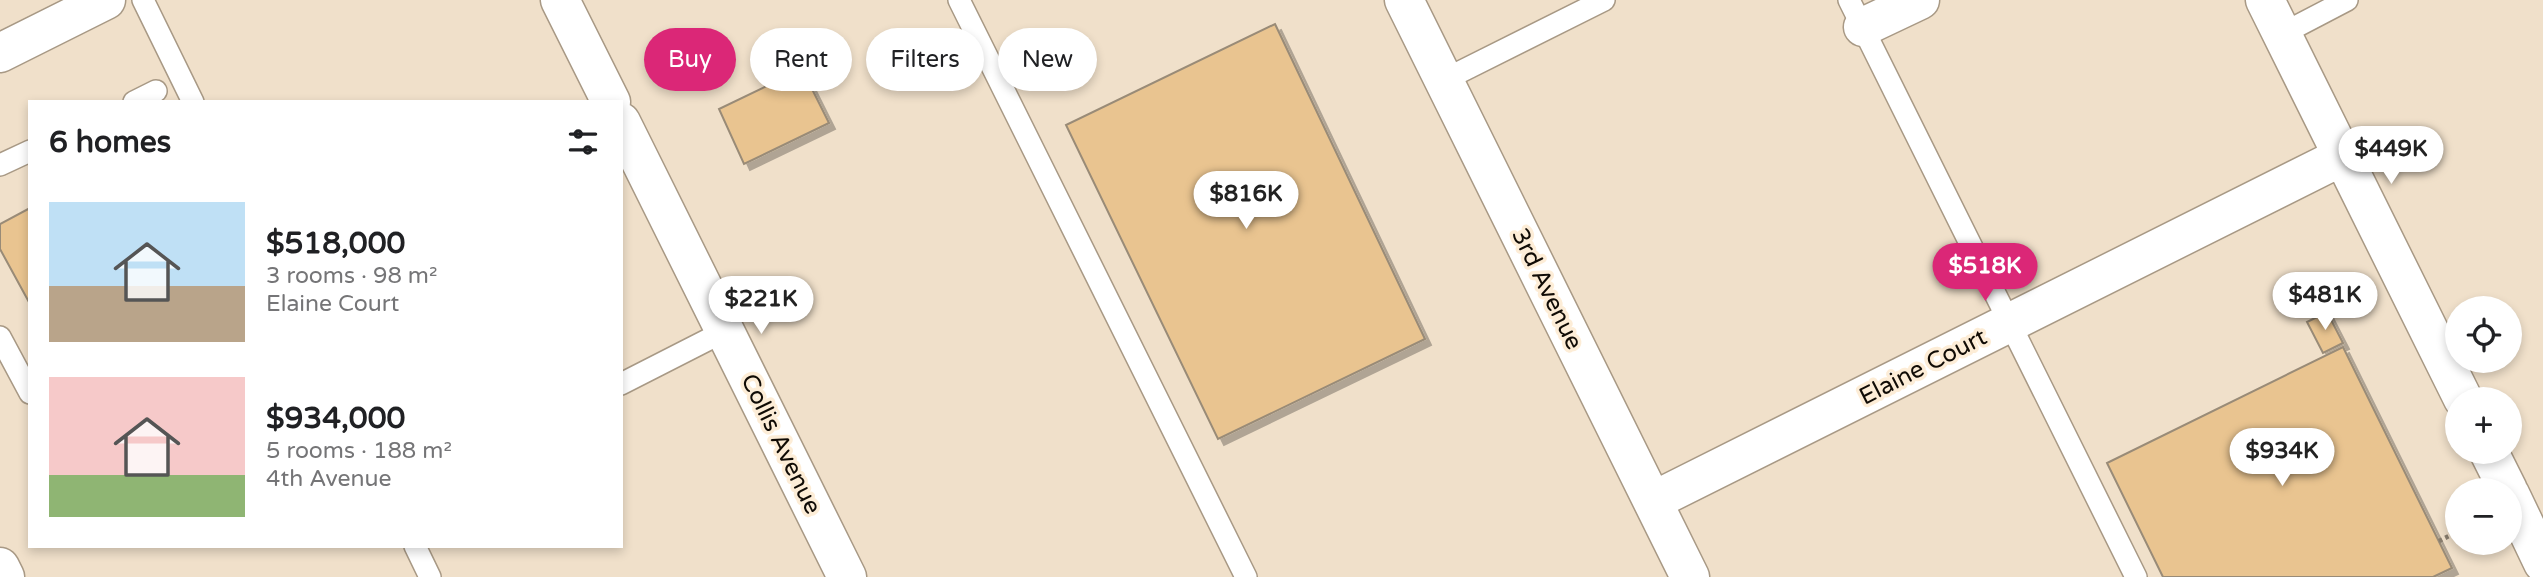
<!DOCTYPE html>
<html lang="en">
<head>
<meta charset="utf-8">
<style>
	body { margin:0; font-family:"Varela Round",sans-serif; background:#f6f6f6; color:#202124; height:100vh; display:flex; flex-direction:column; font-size:26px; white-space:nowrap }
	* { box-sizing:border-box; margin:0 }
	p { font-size:23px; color:#757577 }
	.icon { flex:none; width:38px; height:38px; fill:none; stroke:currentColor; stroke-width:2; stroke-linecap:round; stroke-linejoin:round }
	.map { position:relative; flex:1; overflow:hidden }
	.sheet { position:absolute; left:28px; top:100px; width:595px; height:448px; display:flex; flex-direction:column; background:#fff; border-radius:0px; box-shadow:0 4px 10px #0003 }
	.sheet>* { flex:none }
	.hud { position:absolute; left:644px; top:28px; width:665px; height:63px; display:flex; gap:14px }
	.tools { position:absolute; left:2445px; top:296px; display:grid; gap:14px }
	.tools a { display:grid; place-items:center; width:77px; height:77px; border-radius:50%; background:#fff; box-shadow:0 4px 10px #0003; font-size:35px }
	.price { position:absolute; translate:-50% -60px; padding:0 16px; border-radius:24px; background:#fff; color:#222; font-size:23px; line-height:46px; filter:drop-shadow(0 2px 4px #0008) }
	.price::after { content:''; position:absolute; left:50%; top:42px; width:21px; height:16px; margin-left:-10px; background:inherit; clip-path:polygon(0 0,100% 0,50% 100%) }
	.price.on { background:#db2777; color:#fff }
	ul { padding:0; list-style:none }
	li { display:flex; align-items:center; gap:21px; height:175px; padding:0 21px }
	li span { display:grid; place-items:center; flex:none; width:196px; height:140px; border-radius:0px; color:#555 }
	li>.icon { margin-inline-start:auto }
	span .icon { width:84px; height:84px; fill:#fffc; stroke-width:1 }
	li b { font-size:30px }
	h2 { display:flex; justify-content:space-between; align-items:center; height:84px; padding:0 21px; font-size:30px }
	.tag { padding:0 24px; border-radius:32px; background:#fff; box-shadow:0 4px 10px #0003; font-size:24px; line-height:63px }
	.tag.on { background:#db2777; color:#fff }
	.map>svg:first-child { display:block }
	.building { fill:#e9c490; stroke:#998b77; stroke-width:2; filter:url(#shadow) }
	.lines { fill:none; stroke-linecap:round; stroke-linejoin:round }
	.lane-casing { stroke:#a89985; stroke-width:24 }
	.street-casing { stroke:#a89985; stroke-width:41 }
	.primary-casing { stroke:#a89985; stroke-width:41 }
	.path { stroke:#887d6e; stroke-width:4.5; stroke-dasharray:3.5 3.5; stroke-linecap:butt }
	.lane { stroke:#fff; stroke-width:21 }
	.street { stroke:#fff; stroke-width:38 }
	.primary { stroke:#fff; stroke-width:38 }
	.labels { text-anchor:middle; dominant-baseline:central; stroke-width:7; stroke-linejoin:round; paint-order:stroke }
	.street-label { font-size:24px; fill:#100b05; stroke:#fdedd7 }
</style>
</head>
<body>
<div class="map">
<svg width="2543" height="577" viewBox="0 0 2543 577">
	<defs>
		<filter id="shadow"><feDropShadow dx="6" dy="6" stdDeviation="0" flood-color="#0004"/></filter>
	</defs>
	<rect width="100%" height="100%" fill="#f0e0ca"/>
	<path class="building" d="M1275,24l150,315 -207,100 -152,-314z
		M802,69l27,54 -85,41 -25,-55z
		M30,208v96l-30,-55v-25z
		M2327,312l16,31 -20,10 -16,-31z
		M2343,347l109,221 -19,9h-270l-56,-114z"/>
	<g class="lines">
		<defs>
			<path id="lane" d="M143,0l50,102
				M959,0l287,577
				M1849,0l287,577
				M2282,34l65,-34
				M1444,80l160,-80
				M134,102l22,-11
				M0,165l30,-14
				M0,337l30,56
				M621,384l104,-53
				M415,546l15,31"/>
			<path id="street" d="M560,0l51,102
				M2265,0l198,399
				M1863,27l57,-27
				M0,53l106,-53
				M621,122l226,455
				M2489,452l19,38
				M2510,494l33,69
				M1653,501l690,-345
				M0,567l5,10"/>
			<path id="primary" d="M1404,0l286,577"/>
		</defs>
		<use href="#lane" class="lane-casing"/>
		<use href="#street" class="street-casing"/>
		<use href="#primary" class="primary-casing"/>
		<path class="path" d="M2439,541l18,-9"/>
		<use href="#lane" class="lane"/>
		<use href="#street" class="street"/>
		<use href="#primary" class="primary"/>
	</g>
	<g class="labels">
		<g class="street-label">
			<text transform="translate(1547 289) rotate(64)">3rd Avenue</text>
			<text transform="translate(1923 367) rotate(-27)">Elaine Court</text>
			<text transform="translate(781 444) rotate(64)">Collis Avenue</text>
		</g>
	</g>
</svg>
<div class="tools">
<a><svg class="icon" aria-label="locate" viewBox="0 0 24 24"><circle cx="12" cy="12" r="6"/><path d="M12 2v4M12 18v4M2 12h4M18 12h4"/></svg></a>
<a>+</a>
<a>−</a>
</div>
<b class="price" style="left:2391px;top:186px">$449K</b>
<b class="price" style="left:1246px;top:231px">$816K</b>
<b class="price on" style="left:1985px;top:303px">$518K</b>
<b class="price" style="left:2325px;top:332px">$481K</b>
<b class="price" style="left:761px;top:336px">$221K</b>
<b class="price" style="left:2282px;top:488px">$934K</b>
<div class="hud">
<a class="tag on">Buy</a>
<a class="tag">Rent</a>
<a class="tag">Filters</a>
<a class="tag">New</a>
</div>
<section class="sheet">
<h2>6 homes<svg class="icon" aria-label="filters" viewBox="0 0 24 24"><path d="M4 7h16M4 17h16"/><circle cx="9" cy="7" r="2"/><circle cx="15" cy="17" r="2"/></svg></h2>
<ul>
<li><span style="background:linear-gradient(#bfe0f5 60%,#b9a48a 0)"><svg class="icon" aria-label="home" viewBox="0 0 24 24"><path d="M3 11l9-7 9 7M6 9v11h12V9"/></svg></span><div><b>$518,000</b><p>3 rooms · 98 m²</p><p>Elaine Court</p></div></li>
<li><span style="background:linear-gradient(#f6c9c9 70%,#8fb573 0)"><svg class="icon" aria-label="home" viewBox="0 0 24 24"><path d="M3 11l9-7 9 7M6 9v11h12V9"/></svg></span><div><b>$934,000</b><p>5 rooms · 188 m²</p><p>4th Avenue</p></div></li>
</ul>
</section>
</div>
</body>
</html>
